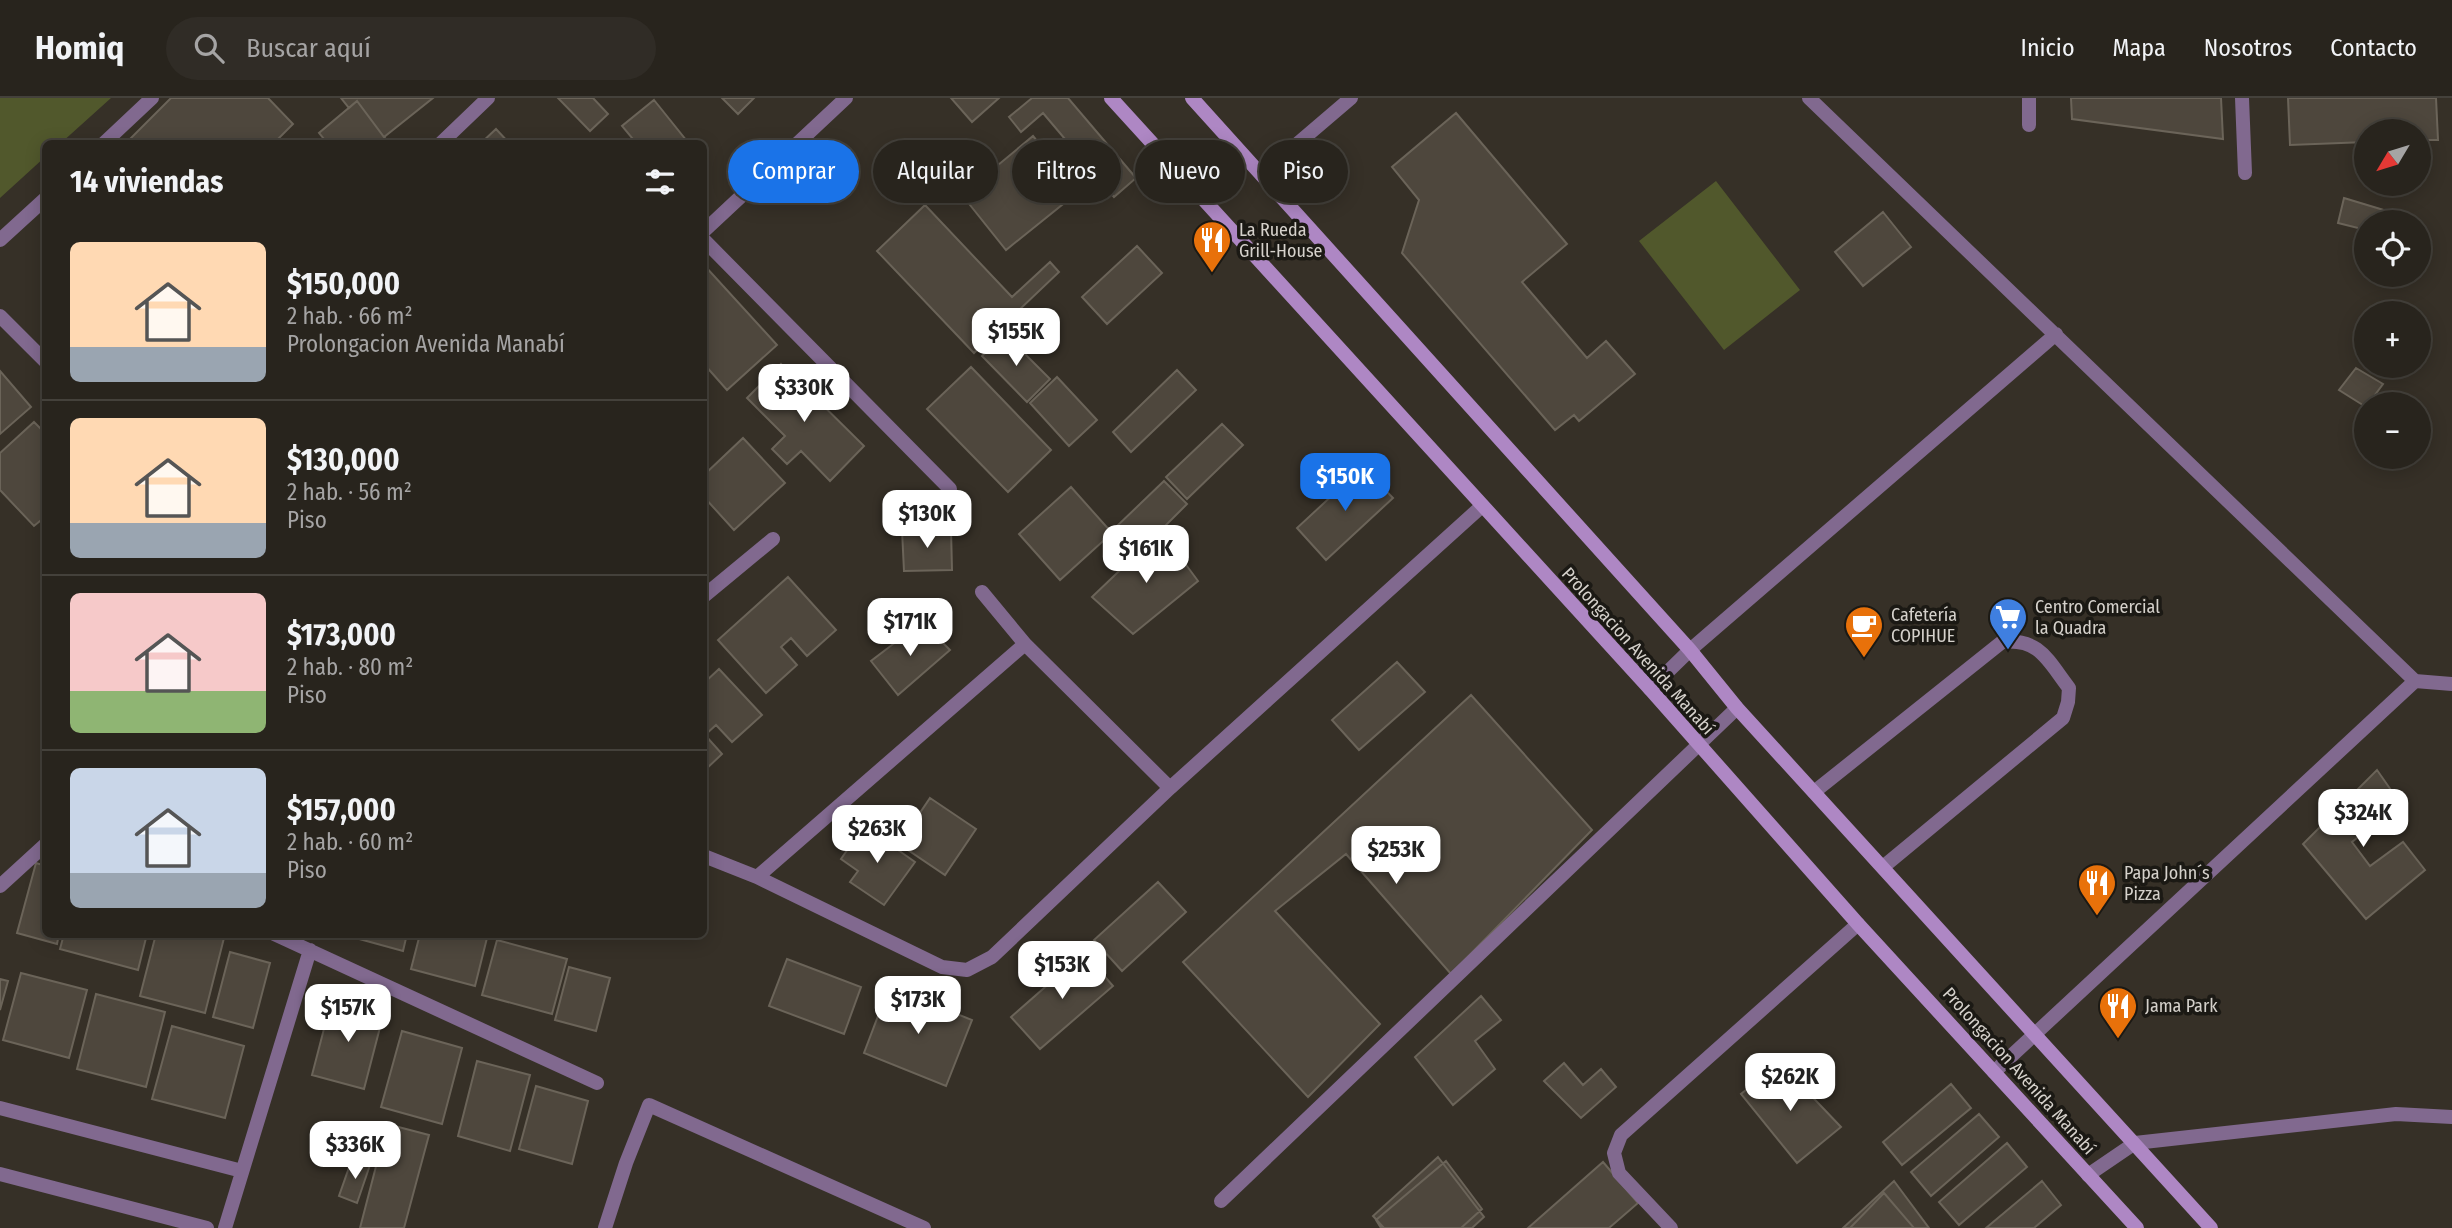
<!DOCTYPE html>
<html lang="es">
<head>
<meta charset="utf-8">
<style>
	body { margin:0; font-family:"Fira Sans Condensed",sans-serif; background:#302c26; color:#f1f3f6; height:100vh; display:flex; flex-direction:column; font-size:26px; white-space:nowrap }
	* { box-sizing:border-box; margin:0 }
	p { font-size:23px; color:#a5a4a4 }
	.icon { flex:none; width:38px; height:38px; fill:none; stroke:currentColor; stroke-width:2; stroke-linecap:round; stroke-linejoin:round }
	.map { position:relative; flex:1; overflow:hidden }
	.drawer { position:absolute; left:42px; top:42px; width:665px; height:798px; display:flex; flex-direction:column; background:#28241d; border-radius:10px; box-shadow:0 4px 18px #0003,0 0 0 2px #44413b }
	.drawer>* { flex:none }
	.banner { position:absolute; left:728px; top:42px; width:665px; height:63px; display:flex; gap:14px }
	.needle { width:46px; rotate:232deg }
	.controls { position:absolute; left:2354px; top:21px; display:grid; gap:14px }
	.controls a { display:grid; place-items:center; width:77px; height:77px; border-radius:50%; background:#28241d; box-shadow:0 4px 18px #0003,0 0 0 2px #44413b; font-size:35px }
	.price { position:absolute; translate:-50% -60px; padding:0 16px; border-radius:14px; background:#fff; color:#222; font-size:23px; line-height:46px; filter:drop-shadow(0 2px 4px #0008) }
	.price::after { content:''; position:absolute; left:50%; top:42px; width:21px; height:16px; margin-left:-10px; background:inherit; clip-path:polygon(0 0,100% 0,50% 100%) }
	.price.on { background:#1a73e8; color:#fff }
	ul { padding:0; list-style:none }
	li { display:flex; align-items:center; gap:21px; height:175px; padding:0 28px }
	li+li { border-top:2px solid #44413b }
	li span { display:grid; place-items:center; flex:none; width:196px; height:140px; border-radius:10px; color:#555 }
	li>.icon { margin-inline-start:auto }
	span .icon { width:84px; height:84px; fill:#fffc; stroke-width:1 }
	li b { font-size:30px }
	h2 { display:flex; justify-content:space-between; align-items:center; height:84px; padding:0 28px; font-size:30px }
	.pill { padding:0 24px; border-radius:32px; background:#28241d; box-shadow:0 4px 18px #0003,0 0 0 2px #44413b; font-size:24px; line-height:63px }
	.pill.on { background:#1a73e8; color:#fff }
	header { display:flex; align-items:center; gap:42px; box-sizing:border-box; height:98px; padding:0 35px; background:#28241d; border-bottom:2px solid #44413b }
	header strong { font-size:33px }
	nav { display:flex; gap:38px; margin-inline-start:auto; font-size:24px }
	.search { width:490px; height:63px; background:#302c26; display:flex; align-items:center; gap:18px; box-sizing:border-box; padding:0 24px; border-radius:38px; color:#a5a4a4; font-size:26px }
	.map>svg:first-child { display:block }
	.green { fill:#51582c }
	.building { fill:#4e473d; stroke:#6b6459; stroke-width:2 }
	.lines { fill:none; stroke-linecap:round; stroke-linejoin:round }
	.service { stroke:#81698f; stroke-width:14 }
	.minor { stroke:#81698f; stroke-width:14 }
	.secondary { stroke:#ae87c4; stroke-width:14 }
	.labels { text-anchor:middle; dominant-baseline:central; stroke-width:7; stroke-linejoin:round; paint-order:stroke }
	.poi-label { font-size:18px; fill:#d5d1cb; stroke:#1b1914; text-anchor:start }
	.street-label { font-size:18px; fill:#d5d1cb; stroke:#1b1914 }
</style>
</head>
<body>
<header>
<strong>Homiq</strong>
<div class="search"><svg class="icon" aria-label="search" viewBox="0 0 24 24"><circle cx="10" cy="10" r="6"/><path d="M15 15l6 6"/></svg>Buscar aquí</div>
<nav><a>Inicio</a><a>Mapa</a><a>Nosotros</a><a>Contacto</a></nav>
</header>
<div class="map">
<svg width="2452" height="1130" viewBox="0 0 2452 1130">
	<rect width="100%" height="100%" fill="#363027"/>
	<path class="green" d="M0,0h111l-50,45 -15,1 -1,13 -45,41z
		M1716,83l84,109 -76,60 -85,-109z"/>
	<path class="building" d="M171,0h97l25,26 -20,20h-148z
		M341,0h92l-49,39 -27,-36 -8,7z
		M558,0h35l15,16 -18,17z
		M722,0h32l-16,16z
		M951,0h48l-27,24z
		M1032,0h36l68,80 -22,19 -71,-84 -22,19 -12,-15z
		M2071,0h150l2,41 -151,-20z
		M2288,0h148l2,42h-20v-9h-52v11l-76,3z
		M654,2l32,40 -4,4h-45l-15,-18z
		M357,3l27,36 6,7h-62l-9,-11z
		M1456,15l111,131 -45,38 65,76 19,-17 29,33 -56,47 -5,-6 -19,15 -153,-177 17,-53 -27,-33z
		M496,31l14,15h-30z
		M1033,38l45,56 -72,58 -44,-55z
		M2344,100l43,13 -2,11h-19v8l-28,-7z
		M925,107l87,92 38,-35 9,10 -85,81 -97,-102z
		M1883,114l28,35 -48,39 -28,-34z
		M1137,148l25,27 -55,51 -25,-27z
		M704,167l73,80 -50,45 -23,-26z
		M1005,236l45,45 -23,23 -45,-46z
		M781,266l83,82 -34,35 -29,-30 -14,13 -15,-15 13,-13 -38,-38z
		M971,269l80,83 -43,42 -81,-83z
		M2356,270l27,16 -17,23 -27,-17z
		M1177,272l19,20 -65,62 -18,-20z
		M0,273l31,36 -31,27z
		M1057,279l40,43 -28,26 -39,-43z
		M34,324l12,12v82l-12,10 -34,-36v-37z
		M1222,326l21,21 -56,54 -21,-22z
		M743,340l42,45 -51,47 -30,-33v-22z
		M1363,369l30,31 -67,62 -29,-32z
		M1164,383l23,23 -47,47 -24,-24z
		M1071,389l41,46 -52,47 -41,-46z
		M951,431l1,41 -48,1 -2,-41z
		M1161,433l37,50 -65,53 -41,-37z
		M788,479l48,53 -29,26 -16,-18 -10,9 16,18 -31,28 -48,-53z
		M922,524l28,28 -52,45 -27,-34z
		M1397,564l28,30 -66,58 -27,-30z
		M719,571l43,46 -30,27 -16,-17 -11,10 17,19 -18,17v-88z
		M1471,597l121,135 -141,144 -105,-120 -71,57 105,113 -72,73 -125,-135z
		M2377,672l23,33 -48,39 18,24 33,-24 22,28 -59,49 -63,-75z
		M930,700l46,31 -31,46 -46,-31z
		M864,728l51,36 -31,43 -34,-23 8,-11 -17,-12z
		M36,765l10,3v68h13l-2,10 -40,-11z
		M1158,784l28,30 -64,59 -28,-31z
		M64,836h83l-9,36 -78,-21z
		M156,836h69l-20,79 -65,-17z
		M341,836h66l-4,17z
		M420,836h68l-13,52 -64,-17z
		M497,842l70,19 -15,55 -70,-19z
		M230,854l40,11 -17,65 -40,-11z
		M1084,855l29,33 -73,63 -29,-32z
		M787,861l74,28 -17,47 -75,-28z
		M569,869l41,11 -14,53 -41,-11z
		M21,875l66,17 -18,68 -66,-18z
		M0,881l8,2 -8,29z
		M889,889l83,33 -26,66 -82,-33z
		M96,896l69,18 -19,75 -69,-18z
		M1481,898l20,24 -26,21 20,28 -42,36 -38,-48z
		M332,900l52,14 -20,77 -52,-14z
		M172,928l72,20 -19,72 -73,-19z
		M402,933l60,17 -20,76 -61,-17z
		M477,963l53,14 -20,76 -52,-15z
		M1564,965l19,22 18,-16 15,18 -35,31 -37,-37z
		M1780,965l61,64 -44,36 -56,-69z
		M1951,986l20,24 -69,57 -19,-23z
		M536,988l52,15 -16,63 -53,-15z
		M1979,1016l20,23 -68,59 -20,-24z
		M387,1026l42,11 -25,93h-44z
		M2007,1045l20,24 -68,58 -20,-23z
		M1438,1059l46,60 -12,11h-88l-11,-12z
		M352,1061l18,6 -13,38 -18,-7z
		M1446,1063l36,48 -21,19h-80l-5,-8z
		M1603,1064l35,41 -29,25h-81z
		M1894,1083l35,47h-86z
		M2042,1083l19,24 -27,23h-48z
		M1884,1095l30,35h-64z"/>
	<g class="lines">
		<path class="service" d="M1814,694l188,-150c38,-4 46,19 67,46l-1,14 -5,16 -180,149
			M1994,974l421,-391"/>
		<path class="minor" d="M1809,0l606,583 37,3
			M2029,0v27
			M2242,0l3,75
			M103,46l49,-46
			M440,46l48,-46
			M1262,76l89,-76
			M704,133l142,-133
			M0,142l46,-42
			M704,142l246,249
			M0,218l46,46
			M982,494l43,52
			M704,498l69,-57
			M1650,591l40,-39 366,-316
			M704,758l53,21 185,90 25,3 25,-13 178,-169 312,-282
			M757,779l268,-233 145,144
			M0,788l46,-42
			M274,836l323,149
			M0,1010l242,63
			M0,1076l207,54
			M2088,1077l47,-32 261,-29 56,3
			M1221,1103l516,-493
			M225,1130l85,-278
			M605,1130l21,-65 23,-58 275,123
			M1671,1130l-52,-55 -5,-20 7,-18 237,-211"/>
		<path class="secondary" d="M1111,0l539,591 208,235 279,304
			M1192,0l498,552 47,58 474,520"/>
	</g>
	<defs>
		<symbol id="restaurant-pin" viewBox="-11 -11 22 30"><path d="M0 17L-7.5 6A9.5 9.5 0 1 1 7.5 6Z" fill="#e8710a" stroke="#1b1914"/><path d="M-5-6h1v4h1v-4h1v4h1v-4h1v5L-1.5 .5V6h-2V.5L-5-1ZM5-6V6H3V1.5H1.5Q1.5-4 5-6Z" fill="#fff"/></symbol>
		<symbol id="supermarket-pin" viewBox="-11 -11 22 30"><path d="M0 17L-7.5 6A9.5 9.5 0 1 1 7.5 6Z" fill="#3f7fe0" stroke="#1b1914"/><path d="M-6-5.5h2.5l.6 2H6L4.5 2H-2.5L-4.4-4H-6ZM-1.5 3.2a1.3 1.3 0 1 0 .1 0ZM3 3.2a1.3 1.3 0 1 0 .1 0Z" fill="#fff"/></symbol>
		<symbol id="cafe-pin" viewBox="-11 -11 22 30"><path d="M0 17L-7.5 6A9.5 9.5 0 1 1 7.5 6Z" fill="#e8710a" stroke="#1b1914"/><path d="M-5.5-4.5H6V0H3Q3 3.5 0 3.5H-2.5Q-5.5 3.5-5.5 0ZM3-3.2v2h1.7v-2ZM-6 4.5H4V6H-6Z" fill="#fff"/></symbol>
	</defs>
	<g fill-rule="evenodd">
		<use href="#restaurant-pin" x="1190" y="120" width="44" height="60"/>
		<use href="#supermarket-pin" x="1986" y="497" width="44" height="60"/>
		<use href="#cafe-pin" x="1842" y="505" width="44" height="60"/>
		<use href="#restaurant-pin" x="2075" y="763" width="44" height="60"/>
		<use href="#restaurant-pin" x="2096" y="886" width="44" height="60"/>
	</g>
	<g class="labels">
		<g class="poi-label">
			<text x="1239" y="132">La Rueda<tspan x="1239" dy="21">Grill-House</tspan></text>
			<text x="2035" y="509">Centro Comercial<tspan x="2035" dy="21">la Quadra</tspan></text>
			<text x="1891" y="517">Cafetería<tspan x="1891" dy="21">COPIHUE</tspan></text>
			<text x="2124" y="775">Papa John´s<tspan x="2124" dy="21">Pizza</tspan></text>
			<text x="2145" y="908">Jama Park</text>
		</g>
		<g class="street-label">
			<text transform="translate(1638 553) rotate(48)">Prolongacion Avenida Manabí</text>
			<text transform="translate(2019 973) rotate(48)">Prolongacion Avenida Manabí</text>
		</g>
	</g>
</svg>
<div class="controls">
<a><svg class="needle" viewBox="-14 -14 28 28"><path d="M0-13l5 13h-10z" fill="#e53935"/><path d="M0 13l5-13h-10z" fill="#a5a4a4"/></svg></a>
<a><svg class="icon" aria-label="locate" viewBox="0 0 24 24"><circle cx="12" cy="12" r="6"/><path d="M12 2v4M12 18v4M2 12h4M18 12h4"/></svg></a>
<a>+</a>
<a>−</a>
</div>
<b class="price" style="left:1016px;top:270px">$155K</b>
<b class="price" style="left:804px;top:326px">$330K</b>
<b class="price on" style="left:1345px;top:415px">$150K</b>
<b class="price" style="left:927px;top:452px">$130K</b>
<b class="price" style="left:1146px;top:487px">$161K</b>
<b class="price" style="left:910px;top:560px">$171K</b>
<b class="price" style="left:2363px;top:751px">$324K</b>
<b class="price" style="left:877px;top:767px">$263K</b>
<b class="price" style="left:1396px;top:788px">$253K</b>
<b class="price" style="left:1062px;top:903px">$153K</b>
<b class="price" style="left:918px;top:938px">$173K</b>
<b class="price" style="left:348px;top:946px">$157K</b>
<b class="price" style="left:1790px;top:1015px">$262K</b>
<b class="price" style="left:355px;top:1083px">$336K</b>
<div class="banner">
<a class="pill on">Comprar</a>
<a class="pill">Alquilar</a>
<a class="pill">Filtros</a>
<a class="pill">Nuevo</a>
<a class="pill">Piso</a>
</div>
<section class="drawer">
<h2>14 viviendas<svg class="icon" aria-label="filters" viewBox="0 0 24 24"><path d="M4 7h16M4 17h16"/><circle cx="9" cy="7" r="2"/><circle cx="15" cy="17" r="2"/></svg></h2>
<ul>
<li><span style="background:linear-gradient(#ffd9b3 75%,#9aa5b1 0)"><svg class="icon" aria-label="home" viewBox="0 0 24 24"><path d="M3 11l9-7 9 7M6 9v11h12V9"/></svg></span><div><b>$150,000</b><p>2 hab. · 66 m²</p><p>Prolongacion Avenida Manabí</p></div></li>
<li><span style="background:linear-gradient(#ffd9b3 75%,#9aa5b1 0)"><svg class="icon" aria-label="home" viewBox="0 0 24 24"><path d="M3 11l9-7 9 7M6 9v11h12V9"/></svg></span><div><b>$130,000</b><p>2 hab. · 56 m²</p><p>Piso</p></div></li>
<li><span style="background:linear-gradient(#f6c9c9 70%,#8fb573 0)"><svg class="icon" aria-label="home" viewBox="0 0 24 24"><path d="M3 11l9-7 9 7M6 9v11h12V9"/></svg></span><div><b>$173,000</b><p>2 hab. · 80 m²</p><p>Piso</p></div></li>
<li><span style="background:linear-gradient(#c9d6e8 75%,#9aa5b1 0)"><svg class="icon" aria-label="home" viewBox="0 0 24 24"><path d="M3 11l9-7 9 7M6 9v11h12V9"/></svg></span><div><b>$157,000</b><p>2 hab. · 60 m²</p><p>Piso</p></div></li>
</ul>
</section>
</div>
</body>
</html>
